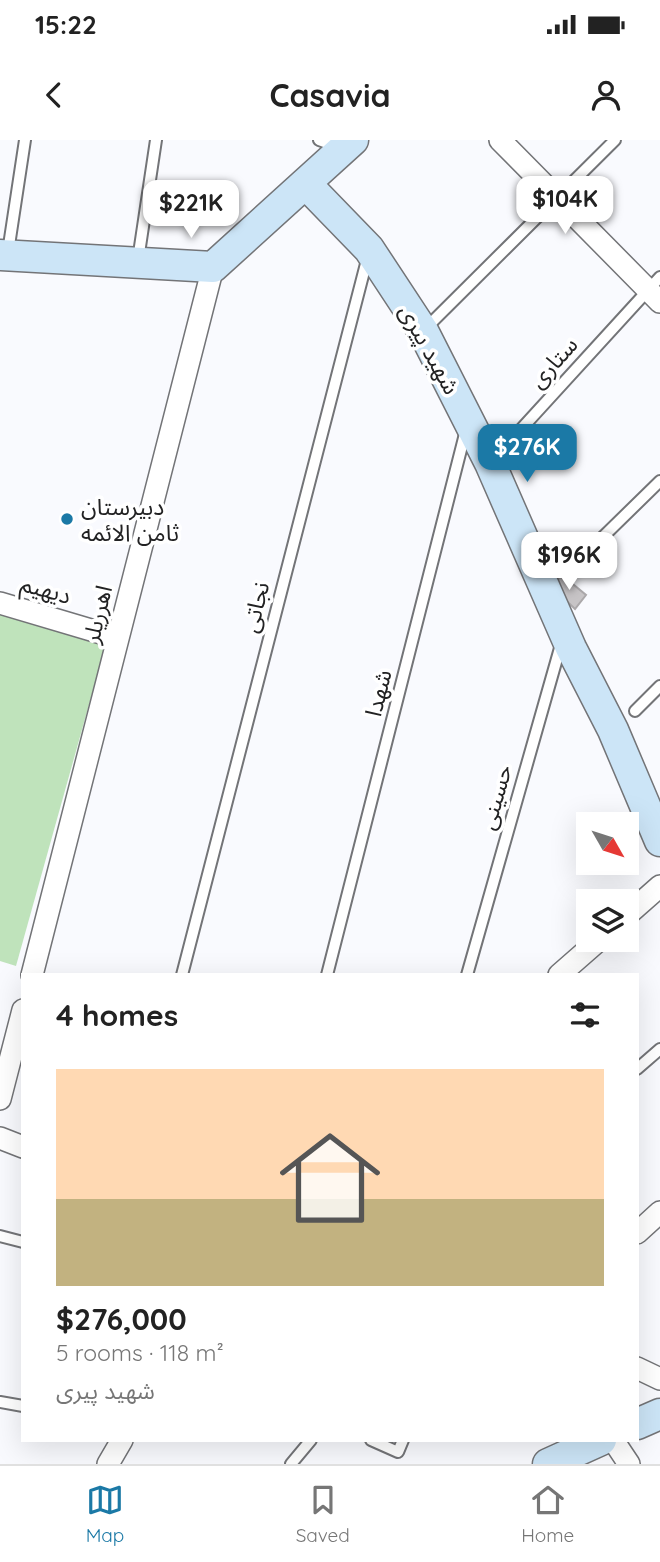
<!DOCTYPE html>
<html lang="en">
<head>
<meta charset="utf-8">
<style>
	body { margin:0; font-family:Quicksand,"Noto Sans Arabic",sans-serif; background:#f2f2f2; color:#222; height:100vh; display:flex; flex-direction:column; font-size:26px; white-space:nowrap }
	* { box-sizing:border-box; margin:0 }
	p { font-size:23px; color:#767676 }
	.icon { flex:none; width:38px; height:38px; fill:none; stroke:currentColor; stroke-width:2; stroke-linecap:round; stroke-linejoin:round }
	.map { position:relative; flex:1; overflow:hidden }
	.sheet { position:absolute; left:21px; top:833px; width:618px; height:469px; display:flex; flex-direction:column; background:#fff; border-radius:0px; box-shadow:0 7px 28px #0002 }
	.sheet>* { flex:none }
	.needle { width:46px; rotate:129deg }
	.controls { position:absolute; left:576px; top:672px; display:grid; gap:14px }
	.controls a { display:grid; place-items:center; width:63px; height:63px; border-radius:0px; background:#fff; box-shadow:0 7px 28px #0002; font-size:35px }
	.price { position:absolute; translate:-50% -60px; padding:0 16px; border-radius:14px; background:#fff; color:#222; font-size:23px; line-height:46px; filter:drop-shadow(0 2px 4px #0008) }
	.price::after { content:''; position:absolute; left:50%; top:42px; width:21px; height:16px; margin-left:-10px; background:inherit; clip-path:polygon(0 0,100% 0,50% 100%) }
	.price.selected { background:#1b79a6; color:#fff }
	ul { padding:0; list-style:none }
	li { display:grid; align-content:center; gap:14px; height:371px; padding:0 35px }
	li+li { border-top:2px solid #e0e0e0 }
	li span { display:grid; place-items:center; height:217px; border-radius:0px; color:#555 }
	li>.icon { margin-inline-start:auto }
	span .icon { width:126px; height:126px; fill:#fffc; stroke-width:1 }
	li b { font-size:30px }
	h2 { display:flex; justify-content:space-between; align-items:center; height:84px; padding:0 35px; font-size:30px }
	.status { display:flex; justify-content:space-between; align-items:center; height:49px; padding:0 35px; background:#fff; direction:ltr }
	.status svg { height:19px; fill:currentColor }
	header { display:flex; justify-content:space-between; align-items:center; height:91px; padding:0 35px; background:#fff; font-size:32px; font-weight:700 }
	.menu { display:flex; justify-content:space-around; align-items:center; height:98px; border-top:2px solid #e0e0e0; background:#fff; font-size:19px; color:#767676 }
	.menu a { display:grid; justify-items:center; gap:4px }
	.menu .selected { color:#1b79a6 }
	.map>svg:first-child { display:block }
	.green { fill:#bfe3bb }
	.building { fill:#c7c4c6; stroke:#aba8aa; stroke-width:2 }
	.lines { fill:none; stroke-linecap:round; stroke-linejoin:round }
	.lane-casing { stroke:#737477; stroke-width:14 }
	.street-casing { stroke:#737477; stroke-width:24 }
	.secondary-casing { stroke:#737477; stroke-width:33 }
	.lane { stroke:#fff; stroke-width:10 }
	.street { stroke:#fff; stroke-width:21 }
	.secondary { stroke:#cce5f7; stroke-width:30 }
	.poi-dot { fill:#1b79a6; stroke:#fff; stroke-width:2.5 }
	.labels { text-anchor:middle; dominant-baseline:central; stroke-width:7; stroke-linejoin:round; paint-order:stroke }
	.street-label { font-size:23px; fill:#222223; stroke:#fff }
	.poi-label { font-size:23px; fill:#222223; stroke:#fff; text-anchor:start }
</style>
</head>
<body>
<div class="status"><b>15:22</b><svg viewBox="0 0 49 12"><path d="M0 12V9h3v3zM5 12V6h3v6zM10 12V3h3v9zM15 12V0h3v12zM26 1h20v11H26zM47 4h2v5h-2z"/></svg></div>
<header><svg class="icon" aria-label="back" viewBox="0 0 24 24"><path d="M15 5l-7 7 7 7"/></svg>Casavia<svg class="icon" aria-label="person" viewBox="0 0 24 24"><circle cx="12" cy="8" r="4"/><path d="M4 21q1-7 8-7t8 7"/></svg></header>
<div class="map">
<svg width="660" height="1324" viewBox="0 0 660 1324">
	<rect width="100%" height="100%" fill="#f9fafe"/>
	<path class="green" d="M0,469l107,31 -91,326 -16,-5z"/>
	<path class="building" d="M562,435l24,20 -11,14 -23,-22z"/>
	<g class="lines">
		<defs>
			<path id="lane" d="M319,0l22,8
				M8,112l17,-112
				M138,120l18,-120
				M426,188l189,-188
				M492,321l168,-184
				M566,433l94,-92
				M635,571l25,-25
				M182,835l186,-719
				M327,835l139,-545
				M467,835l95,-334
				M637,929l23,-20
				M0,1096l23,6
				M0,1262l23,4
				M371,1300l27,12 5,-12
				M291,1324l20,-24"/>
			<path id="street" d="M500,0l160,162
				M0,463l118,35
				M626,776l34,-30
				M32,835l181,-708
				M559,835l40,-35
				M0,959l23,-89
				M0,998l23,9
				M637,1093l23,-21
				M637,1228l23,11
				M613,1300l16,24
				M108,1324l14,-24"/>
			<path id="secondary" d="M306,44l63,65 54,82 67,132 81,185 42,82 47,111
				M0,115l213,12 140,-127
				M637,1284l23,-10
				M548,1324l53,-24"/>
		</defs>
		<use href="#lane" class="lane-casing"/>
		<use href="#street" class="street-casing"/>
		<use href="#secondary" class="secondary-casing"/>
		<use href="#lane" class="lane"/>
		<use href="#street" class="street"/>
		<use href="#secondary" class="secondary"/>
	</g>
	<circle class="poi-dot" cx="67" cy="379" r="7"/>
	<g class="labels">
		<g class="street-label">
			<text transform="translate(430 209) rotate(61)">شهید پیری</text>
			<text transform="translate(553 222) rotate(-48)">ستاری</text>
			<text transform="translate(46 449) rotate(16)">دیهیم</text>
			<text transform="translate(255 467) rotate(-76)">نجاتی</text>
			<text transform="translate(97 474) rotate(-76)">اهرریلر</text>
			<text transform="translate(378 553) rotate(-76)">شهدا</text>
			<text transform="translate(495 657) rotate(-74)">حسینی</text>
		</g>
		<g class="poi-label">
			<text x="81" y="366">دبیرستان<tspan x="81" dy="26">ثامن الائمه</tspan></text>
		</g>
	</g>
</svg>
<div class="controls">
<a><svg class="needle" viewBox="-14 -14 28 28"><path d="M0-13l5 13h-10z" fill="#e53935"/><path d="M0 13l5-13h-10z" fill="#767676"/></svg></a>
<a><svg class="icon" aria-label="layers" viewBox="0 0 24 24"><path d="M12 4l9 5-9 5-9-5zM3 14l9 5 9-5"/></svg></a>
</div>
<b class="price" style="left:565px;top:96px">$104K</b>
<b class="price" style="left:191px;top:100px">$221K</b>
<b class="price selected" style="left:527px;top:344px">$276K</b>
<b class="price" style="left:569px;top:452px">$196K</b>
<section class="sheet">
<h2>4 homes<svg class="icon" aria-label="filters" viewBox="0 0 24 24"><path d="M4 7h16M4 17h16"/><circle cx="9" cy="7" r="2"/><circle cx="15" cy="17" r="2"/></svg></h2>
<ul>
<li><span style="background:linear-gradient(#ffd9b3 60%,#c2b280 0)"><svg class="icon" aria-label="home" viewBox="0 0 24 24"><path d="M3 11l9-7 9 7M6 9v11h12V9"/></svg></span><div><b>$276,000</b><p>5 rooms · 118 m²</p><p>شهید پیری</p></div></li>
</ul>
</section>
</div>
<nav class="menu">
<a class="selected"><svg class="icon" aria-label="map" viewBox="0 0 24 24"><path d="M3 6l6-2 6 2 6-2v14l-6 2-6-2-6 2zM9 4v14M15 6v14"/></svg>Map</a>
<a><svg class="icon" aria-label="saved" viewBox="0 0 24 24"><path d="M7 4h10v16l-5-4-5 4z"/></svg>Saved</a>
<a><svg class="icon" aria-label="home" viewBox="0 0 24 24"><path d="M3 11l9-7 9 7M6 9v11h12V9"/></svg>Home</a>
</nav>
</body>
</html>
